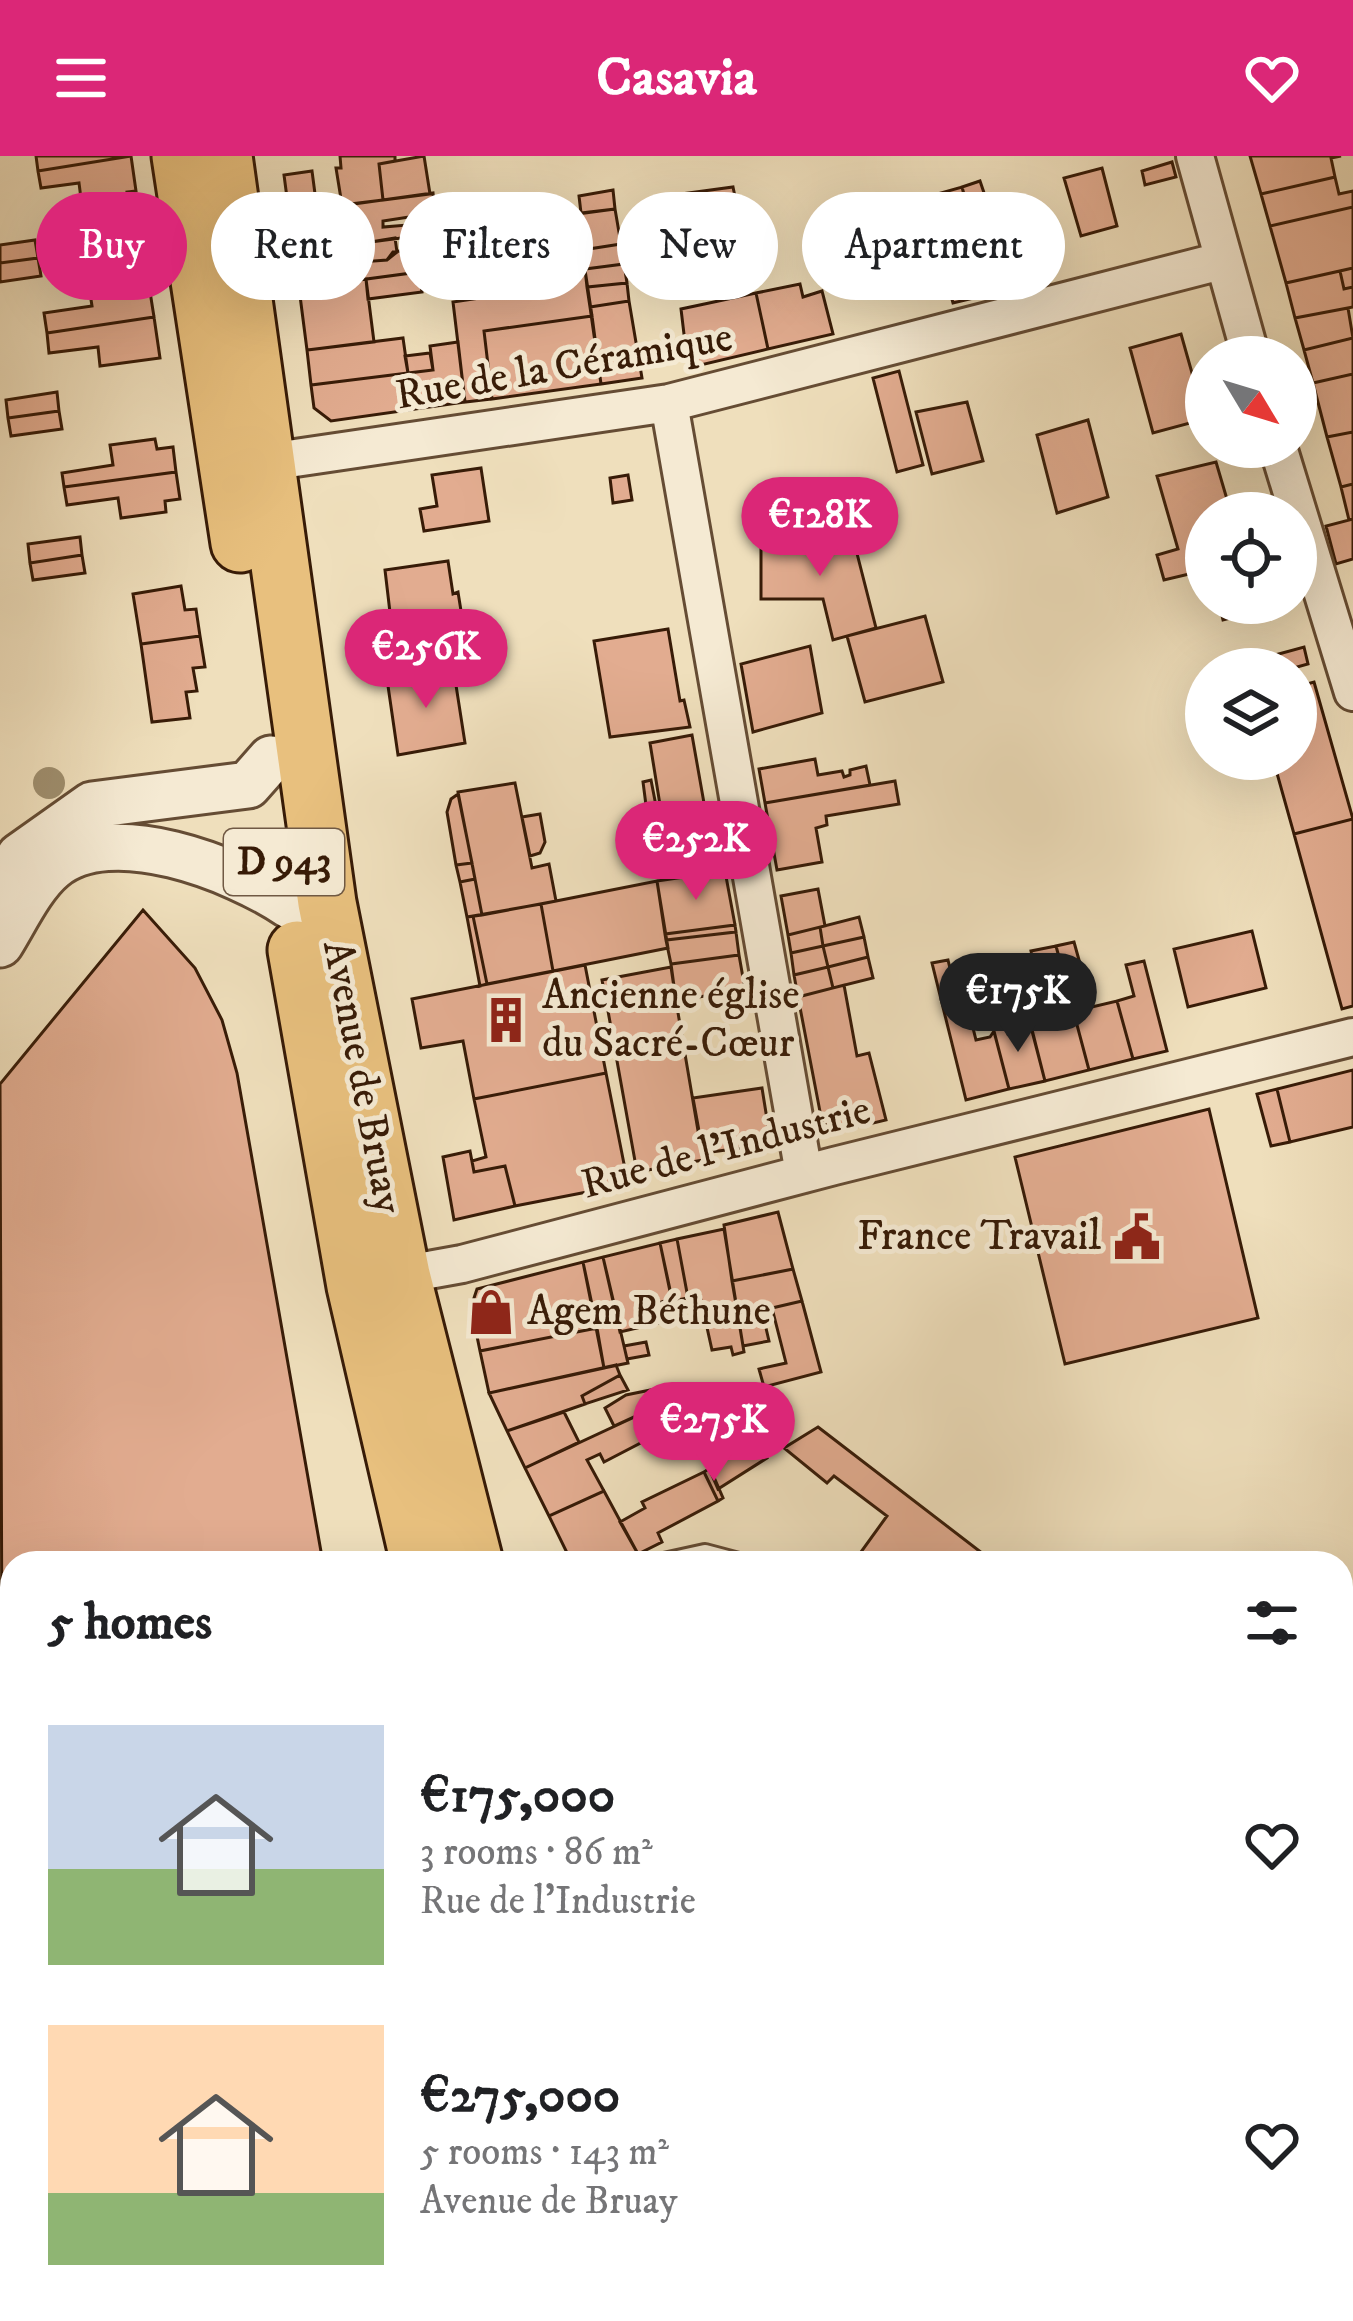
<!DOCTYPE html>
<html lang="en">
<head>
<meta charset="utf-8">
<style>
	body { margin:0; font-family:"IM FELL DW Pica",serif; background:#f6f6f6; color:#202124; height:100vh; display:flex; flex-direction:column; font-size:45px; white-space:nowrap }
	* { box-sizing:border-box; margin:0 }
	p { font-size:39px; color:#757577 }
	.icon { flex:none; width:66px; height:66px; fill:none; stroke:currentColor; stroke-width:2; stroke-linecap:round; stroke-linejoin:round }
	.map { position:relative; flex:1; overflow:hidden }
	.details { position:absolute; left:0px; top:1395px; width:1353px; height:771px; display:flex; flex-direction:column; background:#fff; border-radius:36px 36px 0 0; box-shadow:0 12px 48px #0002 }
	.details>* { flex:none }
	.banner { position:absolute; left:36px; top:36px; width:1281px; height:108px; display:flex; gap:24px }
	.needle { width:78px; rotate:128deg }
	.controls { position:absolute; left:1185px; top:180px; display:grid; gap:24px }
	.controls a { display:grid; place-items:center; width:132px; height:132px; border-radius:50%; background:#fff; box-shadow:0 12px 48px #0002; font-size:60px }
	.price { position:absolute; translate:-50% -102px; padding:0 27px; border-radius:42px; background:#db2777; color:#fff; font-size:39px; line-height:78px; filter:drop-shadow(0 3px 6px #0008) }
	.price::after { content:''; position:absolute; left:50%; top:72px; width:36px; height:27px; margin-left:-18px; background:inherit; clip-path:polygon(0 0,100% 0,50% 100%) }
	.price.selected { background:#222; color:#fff }
	ul { padding:0; list-style:none }
	li { display:flex; align-items:center; gap:36px; height:300px; padding:0 48px }
	li span { display:grid; place-items:center; flex:none; width:336px; height:240px; border-radius:0px; color:#555 }
	li>.icon { margin-inline-start:auto }
	span .icon { width:144px; height:144px; fill:#fffc; stroke-width:1 }
	li b { font-size:51px }
	h2 { display:flex; justify-content:space-between; align-items:center; height:144px; padding:0 48px; font-size:51px }
	.tag { padding:0 42px; border-radius:54px; background:#fff; box-shadow:0 12px 48px #0002; font-size:42px; line-height:108px }
	.tag.selected { background:#db2777; color:#fff }
	header { display:flex; justify-content:space-between; align-items:center; height:156px; padding:0 48px; background:#db2777; color:#fff; font-size:54px; font-weight:700 }
	.map>svg:first-child { display:block }
	.building { fill:#e2ac90; stroke:#371b07; stroke-width:3 }
	.lines { fill:none; stroke-linecap:round; stroke-linejoin:round }
	.service-casing { stroke:#654c34; stroke-width:24 }
	.minor-casing { stroke:#654c34; stroke-width:42 }
	.tertiary-casing { stroke:#654c34; stroke-width:51 }
	.primary-casing { stroke:#371b07; stroke-width:63 }
	.service { stroke:#f5ead3; stroke-width:18 }
	.minor { stroke:#f5ead3; stroke-width:36 }
	.tertiary { stroke:#f5ead3; stroke-width:45 }
	.primary { stroke:#e8c07e; stroke-width:57 }
	.tree { fill:#9f8f6f }
	.labels { text-anchor:middle; dominant-baseline:central; stroke-width:10; stroke-linejoin:round; paint-order:stroke }
	.shield { fill:#f5ead3; stroke:#705944; stroke-width:3 }
	.shield-label { font-size:39px; font-weight:bold; fill:#371b07 }
	.street-label { font-size:42px; fill:#371b07; stroke:#f5ead3 }
	.poi-label { font-size:42px; fill:#371b07; stroke:#f5ead3; text-anchor:start }
</style>
</head>
<body>
<header><svg class="icon" aria-label="menu" viewBox="0 0 24 24"><path d="M4 6h16M4 12h16M4 18h16"/></svg>Casavia<svg class="icon" aria-label="heart" viewBox="0 0 24 24"><path d="M12 20l-8-8c-3-5 5-10 8-4 3-6 11-1 8 4z"/></svg></header>
<div class="map">
<svg width="1353" height="2165" viewBox="0 0 1353 2165">
	<rect width="100%" height="100%" fill="#efdfbc"/>
	<filter id="stains"><feTurbulence type="fractalNoise" baseFrequency=".00167" numOctaves="4"/><feColorMatrix values="0 0 0 0 .2 0 0 0 0 .09 0 0 0 0 .02 0 0 0 .5 -.17"/></filter>
	<radialGradient id="worn" r=".72"><stop offset=".6" stop-color="#630" stop-opacity="0"/><stop offset="1" stop-color="#630" stop-opacity=".3"/></radialGradient>
	<path class="building" d="M36,0h95l-93,15z
		M131,0l5,35 -9,1 2,15 -46,7 -4,-31 -38,5 -3,-17z
		M340,0h55v5l-16,3 4,36 -41,5 -6,-37h5z
		M424,0l6,38 -47,6 -4,-36z
		M1250,0h91l-10,2 4,19 -74,17z
		M1172,6l4,15 -31,8 -3,-14z
		M1102,12l15,58 -36,10 -17,-58z
		M312,15l5,38 -28,4 -5,-38z
		M1335,21l4,17 14,-3v16l-83,19 -9,-32z
		M980,25l18,53 16,-5 6,18 23,-6 10,34 -62,19 -29,-107z
		M733,31l5,24 -69,10 -3,-25z
		M962,31l4,16 -38,11 -5,-16z
		M613,34l2,19 -34,4 -2,-17z
		M433,37l2,20 -52,8v6l24,-2 2,12 -115,15 -5,-39z
		M1353,51v61l-67,15 -16,-57z
		M615,53l6,35 -45,7 -6,-36z
		M951,68l6,21 19,-6 15,55 -38,9 -15,-53 -9,1 -6,-19z
		M395,82l2,14 -10,8 -26,2 -3,-18z
		M552,82l2,16 -17,2 -2,-15z
		M35,84l3,18 -38,5v-18z
		M358,88l3,18 26,-2 6,-8 60,-8 4,23 -158,21 -5,-36z
		M621,88l3,20 -39,5 -3,-19z
		M582,94l10,66 -108,15 8,68 -27,3 -12,-100 101,-15 -4,-33z
		M38,102l3,18 -41,6v-19z
		M624,108l3,19 -40,4 -2,-18z
		M1353,112v19l-9,2 -4,-18z
		M1340,115l4,18 9,-2v20l-58,11 -9,-35z
		M419,116l3,20 -54,7 -2,-20z
		M148,123l6,38 -107,16 -3,-20 48,-7 -3,-19z
		M366,123l8,63 -67,8 -8,-62z
		M627,127l2,18 -39,6 -3,-20z
		M800,128l3,13 19,-6 11,43 -65,15 -12,-56z
		M756,137l12,56 -80,19 -7,-59z
		M629,145l13,77 -41,6 -11,-77z
		M1348,152l5,30 -49,12 -9,-32z
		M592,160l9,68 -109,15 -8,-68z
		M154,161l6,41 -60,8 -2,-19 -49,6 -2,-20z
		M1181,178l24,85 -52,14 -23,-85z
		M403,182l5,35 -97,12 -4,-35z
		M1353,182v36l-40,9 -9,-33z
		M458,186l7,60 -134,19 -17,-13 -3,-23 122,-15 -3,-24z
		M430,197l3,17 -25,3 -3,-17z
		M899,215l24,94 -26,7 -24,-94z
		M1353,218v58l-26,5 -14,-54z
		M57,236l2,19 -51,7 -2,-18z
		M967,246l16,59 -51,13 -16,-62z
		M59,255l3,18 -51,7 -3,-18z
		M1088,264l20,77 -51,16 -20,-78z
		M1353,276v52l-12,3 -14,-50z
		M155,283l2,10 16,-2 3,25 -112,15 -2,-14 51,-8 -3,-20z
		M1216,306l13,44 -2,7h-21v57l-42,10 -7,-25 21,-6 -21,-73z
		M481,312l8,53 -65,10 -4,-22 17,-3 -5,-31z
		M176,316l4,27 -15,2 1,11 -45,6 -3,-20 -51,7 -3,-18z
		M628,319l4,25 -19,3 -3,-25z
		M1353,328v35l-4,1 -8,-33z
		M1353,363v40l-17,5 -10,-38z
		M851,374l25,98 -43,12 -10,-41h-62v-60h54z
		M80,381l2,18 -52,8 -2,-19z
		M82,399l3,18 -52,7 -3,-17z
		M448,405l5,33 5,-2 4,25 -16,3 4,22 25,-5 4,22 -82,13 -12,-102z
		M181,430l4,24 11,-1 4,27 -59,8 -8,-50z
		M1219,447h38l2,8 -36,9z
		M925,460l18,66 -78,20 -18,-66z
		M668,473l12,72 4,-1 6,27 -80,10 -16,-96z
		M200,480l5,31 -12,1 4,23 -11,1 4,26 -38,4 -11,-78z
		M810,490l12,67 -69,19 -12,-68z
		M1304,491l4,17 -18,5h-66z
		M453,510l12,77 -67,12 -11,-76z
		M1314,526l39,137 -59,15 -21,-75h23v-72z
		M692,579l12,68 -43,8 -11,-68z
		M815,603l3,16 24,-4 2,6 6,-2v-5l16,-4 4,19 -105,18 -6,-34z
		M651,624l6,31 -10,2 -4,-31z
		M895,625l4,23 -73,12 1,9 -11,3 6,34 -45,8 -12,-67z
		M515,627l17,85 17,-4 7,37 -74,14 -24,-123z
		M458,638l14,69 -16,2 -9,-53 4,-13z
		M540,658l5,28 -5,11 -10,3 -8,-39z
		M1353,663v187l-11,3 -48,-175z
		M472,707l3,16 -15,3 -4,-17z
		M725,715l10,54 -70,9 -8,-53z
		M475,723l7,36 -15,2 -7,-35z
		M657,725l11,67 -115,23 -12,-67z
		M818,733l7,37 -37,9 -7,-39z
		M541,748l12,67 -66,13 -14,-68z
		M143,754l52,58 27,52 15,53 86,490h-311v409l-9,1 -3,-889z
		M473,760l14,68 -7,2 -13,-69z
		M859,761l5,20 -41,9 -3,-19z
		M735,769l1,7 -70,8 -1,-6z
		M820,771l3,19 -32,7 -3,-18z
		M1252,775l14,57 -78,19 -14,-58z
		M736,776l3,23 -68,9 -5,-24z
		M864,781l4,20 -40,10 -5,-21z
		M1074,786l18,65 25,-6 16,58 -44,11 -33,-124z
		M823,790l5,21 -34,8 -3,-22z
		M1056,790l33,124 -44,11 -23,-91 17,-4 -8,-35z
		M739,799l6,34 -69,12 -5,-37z
		M868,801l5,21 -40,10 -5,-21z
		M948,804l8,33 10,7 10,40 14,-3 4,-6 15,58 -43,11 -34,-137z
		M1144,805l23,90 -34,8 -16,-58 17,-5 -8,-31z
		M585,809l21,108 -132,26 -11,-58 -42,7 -9,-49z
		M671,811l5,34 -68,10 -6,-31z
		M828,811l5,21 -35,9 -4,-22z
		M844,829l13,71 12,-3 17,67 -50,12 -14,-10 -24,-125z
		M676,845l27,159 -66,12 -29,-161z
		M1003,861l5,17 23,-7 14,54 -36,8 -18,-69z
		M1353,914v57l-63,15 -13,-53z
		M606,917l22,111 -113,22 -10,-40 -31,6 -2,-11 14,-4 -12,-58z
		M762,932l9,56 -68,9 -10,-55z
		M1277,933l13,53 -19,4 -14,-52z
		M1209,953l49,209 -193,46 -50,-207z
		M470,995l4,21 31,-6 10,40 -61,14 -11,-63z
		M778,1056l15,57 -61,12 -8,-56z
		M724,1073l20,123 -11,3 -2,-8 -19,3 -12,-54 -12,2 -11,-59z
		M677,1083l11,59 -16,3 -12,-58z
		M660,1087l12,56 -18,5 5,19 -39,9 -17,-75z
		M603,1101l25,106 -24,5 -21,-106z
		M583,1106l14,66 -117,23 -9,-44 6,-18z
		M793,1113l9,32 -64,15 -6,-35z
		M802,1145l19,71 -57,15 -5,-18 27,-6 -14,-55z
		M762,1155l7,30 -26,5 -5,-30z
		M597,1172l7,40 -115,25 -9,-42z
		M646,1186l3,13 -22,4 -3,-13z
		M616,1209l4,10 -38,21 3,8 -78,27 -18,-38z
		M620,1219l8,15 -43,14 -3,-8z
		M670,1230l5,12 -61,28 -9,-18 21,-13z
		M675,1242l10,21 -17,7 -10,-21z
		M737,1252l30,50 -49,31 -23,-53z
		M564,1256l15,30 -54,26 -18,-37z
		M641,1258l11,23 -48,25 -4,-8 -13,6 17,31 -55,25 -24,-48z
		M818,1271l177,136h-142l34,-47 -53,-40 -7,7 -43,-35z
		M710,1312l13,30 -5,3 -14,-29z
		M704,1316l14,29 -60,32 4,9 -24,12 -18,-32 25,-14 -3,-6z
		M604,1335l34,63 -16,9h-50l-23,-47z
		M1353,1641v81l-12,-58v-21z
		M1341,1664l12,58v308l-12,2z
		M12,1952v202h443l1,11h-456v-212z"/>
	<g class="lines">
		<defs>
			<path id="service" d="M664,1407l41,-9 34,9"/>
			<path id="minor" d="M1195,0l56,201
				M669,247l135,771
				M1278,291l75,245
				M268,306l401,-59 552,-142
				M401,1119l61,-11 372,-98 519,-129
				M514,2154l6,11
				M1018,2154l8,11"/>
			<path id="tertiary" d="M0,732l20,-32 72,-51 156,-20 23,-26
				M0,788c15,-24 31,-59 53,-77 58,-48 183,2 236,38"/>
			<path id="primary" d="M181,0l59,387
				M223,0l104,747 74,372 73,288
				M297,794l59,336 64,277
				M851,2154l8,11
				M917,2154l9,11"/>
		</defs>
		<use href="#service" class="service-casing"/>
		<use href="#minor" class="minor-casing"/>
		<use href="#tertiary" class="tertiary-casing"/>
		<use href="#primary" class="primary-casing"/>
		<use href="#service" class="service"/>
		<use href="#minor" class="minor"/>
		<use href="#tertiary" class="tertiary"/>
		<use href="#primary" class="primary"/>
	</g>
	<circle class="tree" cx="49" cy="627" r="16"/>
	<defs>
		<symbol id="building-bare" viewBox="-9 -9 18 18"><path d="M-4-6H4V6H1V3H-1V6H-4ZM-2.5-4.3h1.7v1.8h-1.7ZM.8-4.3h1.7v1.8H.8ZM-2.5-1h1.7V.8h-1.7ZM.8-1h1.7V.8H.8Z" fill="#8f2418" stroke="#f5ead3" stroke-width="2.5" paint-order="stroke"/></symbol>
		<symbol id="civic-bare" viewBox="-9 -9 18 18"><path d="M-.6-6.5H3V-4.5H.6V-3L4-1V1h2V6H-6V1h2V-1L-.6-3ZM-1.2 2.5V6h2.4V2.5Z" fill="#8f2418" stroke="#f5ead3" stroke-width="2.5" paint-order="stroke"/></symbol>
		<symbol id="shop-bare" viewBox="-9 -9 18 18"><path d="M-5-2.5h2.3a2.7 3.5 0 0 1 5.4 0H5L5.5 6h-11ZM-1.5-2.5h3a1.5 2.3 0 0 0-3 0Z" fill="#8f2418" stroke="#f5ead3" stroke-width="2.5" paint-order="stroke"/></symbol>
	</defs>
	<g fill-rule="evenodd">
		<use href="#building-bare" x="473" y="831" width="66" height="66"/>
		<use href="#civic-bare" x="1104" y="1048" width="66" height="66"/>
		<use href="#shop-bare" x="458" y="1123" width="66" height="66"/>
	</g>
	<g class="labels">
		<rect class="shield" x="224" y="673" width="120" height="66" rx="9"/>
		<g class="shield-label">
			<text x="284" y="706">D 943</text>
		</g>
		<g class="street-label">
			<text transform="translate(564 211) rotate(-10)">Rue de la Céramique</text>
			<text transform="translate(362 921) rotate(79)">Avenue de Bruay</text>
			<text transform="translate(726 992) rotate(-15)">Rue de l'Industrie</text>
		</g>
		<g class="poi-label">
			<text x="542" y="840">Ancienne église<tspan x="542" dy="48">du Sacré-Cœur</tspan></text>
			<text x="1101" y="1081" text-anchor="end">France Travail</text>
			<text x="527" y="1156">Agem Béthune</text>
		</g>
	</g>
	<rect width="100%" height="100%" filter="url(#stains)"/>
	<rect width="100%" height="100%" fill="url(#worn)"/>
</svg>
<div class="controls">
<a><svg class="needle" viewBox="-14 -14 28 28"><path d="M0-13l5 13h-10z" fill="#e53935"/><path d="M0 13l5-13h-10z" fill="#757577"/></svg></a>
<a><svg class="icon" aria-label="locate" viewBox="0 0 24 24"><circle cx="12" cy="12" r="6"/><path d="M12 2v4M12 18v4M2 12h4M18 12h4"/></svg></a>
<a><svg class="icon" aria-label="layers" viewBox="0 0 24 24"><path d="M12 4l9 5-9 5-9-5zM3 14l9 5 9-5"/></svg></a>
</div>
<b class="price" style="left:820px;top:423px">€128K</b>
<b class="price" style="left:426px;top:555px">€256K</b>
<b class="price" style="left:696px;top:747px">€252K</b>
<b class="price selected" style="left:1018px;top:899px">€175K</b>
<b class="price" style="left:714px;top:1328px">€275K</b>
<div class="banner">
<a class="tag selected">Buy</a>
<a class="tag">Rent</a>
<a class="tag">Filters</a>
<a class="tag">New</a>
<a class="tag">Apartment</a>
</div>
<section class="details">
<h2>5 homes<svg class="icon" aria-label="filters" viewBox="0 0 24 24"><path d="M4 7h16M4 17h16"/><circle cx="9" cy="7" r="2"/><circle cx="15" cy="17" r="2"/></svg></h2>
<ul>
<li><span style="background:linear-gradient(#c9d6e8 60%,#8fb573 0)"><svg class="icon" aria-label="home" viewBox="0 0 24 24"><path d="M3 11l9-7 9 7M6 9v11h12V9"/></svg></span><div><b>€175,000</b><p>3 rooms · 86 m²</p><p>Rue de l'Industrie</p></div><svg class="icon" aria-label="heart" viewBox="0 0 24 24"><path d="M12 20l-8-8c-3-5 5-10 8-4 3-6 11-1 8 4z"/></svg></li>
<li><span style="background:linear-gradient(#ffd9b3 70%,#8fb573 0)"><svg class="icon" aria-label="home" viewBox="0 0 24 24"><path d="M3 11l9-7 9 7M6 9v11h12V9"/></svg></span><div><b>€275,000</b><p>5 rooms · 143 m²</p><p>Avenue de Bruay</p></div><svg class="icon" aria-label="heart" viewBox="0 0 24 24"><path d="M12 20l-8-8c-3-5 5-10 8-4 3-6 11-1 8 4z"/></svg></li>
</ul>
</section>
</div>
</body>
</html>
